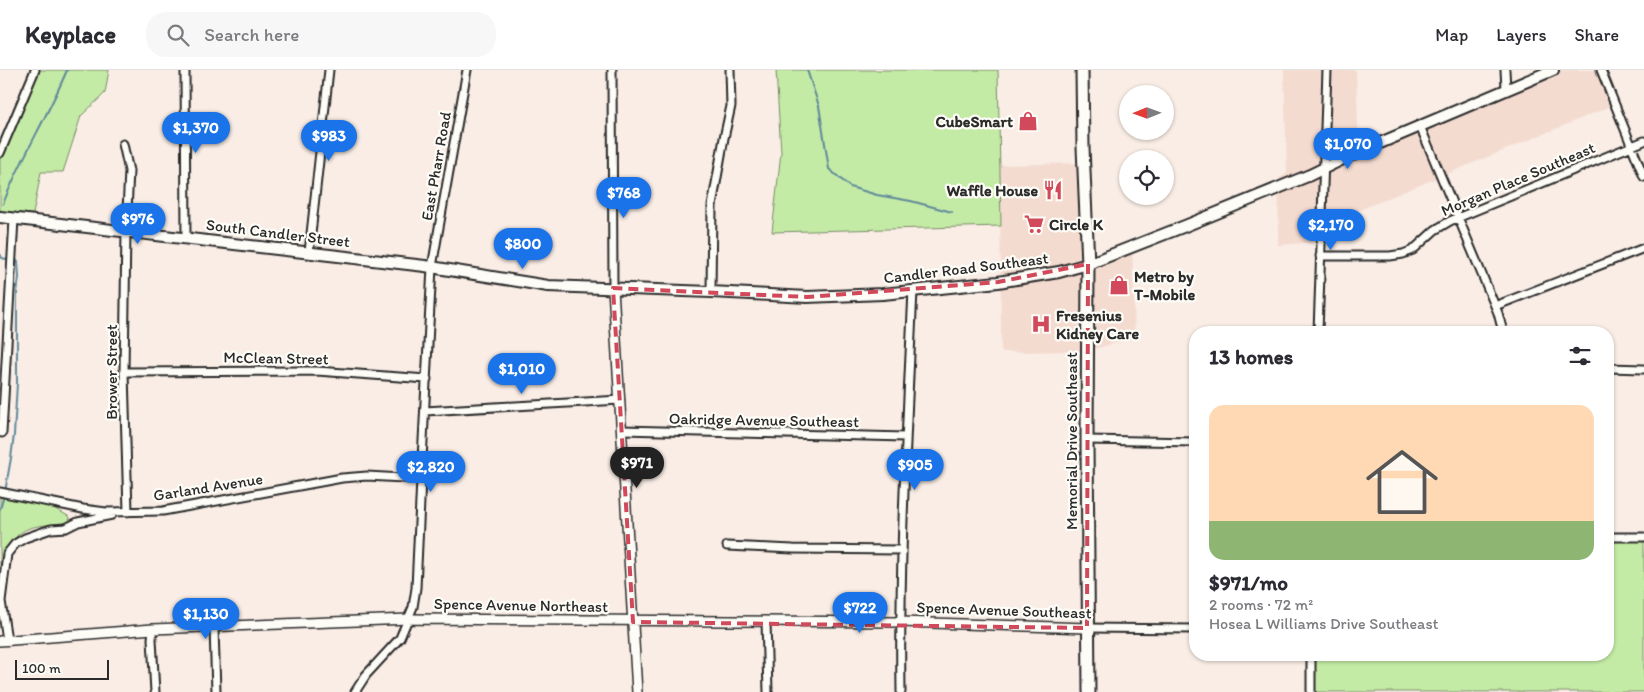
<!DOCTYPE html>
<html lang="en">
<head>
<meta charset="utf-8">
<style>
	body { margin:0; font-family:Itim,sans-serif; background:#f7f7f7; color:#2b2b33; height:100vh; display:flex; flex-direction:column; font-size:19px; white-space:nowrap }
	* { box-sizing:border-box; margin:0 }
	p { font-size:16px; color:#7c7c81 }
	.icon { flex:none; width:28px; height:28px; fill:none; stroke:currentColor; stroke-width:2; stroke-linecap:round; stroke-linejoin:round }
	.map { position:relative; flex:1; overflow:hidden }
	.sheet { position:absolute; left:1189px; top:256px; width:425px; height:335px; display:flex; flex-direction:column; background:#fff; border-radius:20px; box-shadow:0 1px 4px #0004 }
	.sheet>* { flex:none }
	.needle { width:32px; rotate:269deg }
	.tools { position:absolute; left:1119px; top:15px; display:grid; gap:10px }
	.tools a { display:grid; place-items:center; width:55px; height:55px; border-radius:50%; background:#fff; box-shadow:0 1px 4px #0004; font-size:25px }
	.scale { position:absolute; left:15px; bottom:12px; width:94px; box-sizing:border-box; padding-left:5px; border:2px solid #2b2b2b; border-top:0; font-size:14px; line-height:18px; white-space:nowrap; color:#2b2b2b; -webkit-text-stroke:4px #fdfcf7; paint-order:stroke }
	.price { position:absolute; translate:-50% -42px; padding:0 11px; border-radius:18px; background:#1a73e8; color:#fff; font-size:16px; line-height:32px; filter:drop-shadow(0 1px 2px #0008) }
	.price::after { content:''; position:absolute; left:50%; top:30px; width:15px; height:11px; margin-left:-8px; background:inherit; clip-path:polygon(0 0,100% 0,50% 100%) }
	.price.selected { background:#222; color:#fff }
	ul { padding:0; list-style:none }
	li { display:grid; align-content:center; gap:10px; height:265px; padding:0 20px }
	li span { display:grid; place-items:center; height:155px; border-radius:15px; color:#555 }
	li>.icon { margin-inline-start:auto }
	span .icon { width:90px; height:90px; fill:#fffc; stroke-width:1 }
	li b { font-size:21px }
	h2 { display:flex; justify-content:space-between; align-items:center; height:60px; padding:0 20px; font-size:21px }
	header { display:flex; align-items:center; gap:30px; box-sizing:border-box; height:70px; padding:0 25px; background:#fff; border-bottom:1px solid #e1e1e2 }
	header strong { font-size:24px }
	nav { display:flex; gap:28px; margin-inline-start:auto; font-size:18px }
	.search { width:350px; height:45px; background:#f7f7f7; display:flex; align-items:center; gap:12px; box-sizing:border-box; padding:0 18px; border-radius:20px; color:#7c7c81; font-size:19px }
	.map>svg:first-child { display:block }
	.built { fill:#f4dbd0 }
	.green { fill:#c4eba5; stroke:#788b68 }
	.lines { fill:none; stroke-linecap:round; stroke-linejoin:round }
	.stream { stroke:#60899b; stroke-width:2 }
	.minor-casing { stroke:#2b2b2b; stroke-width:11 }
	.tertiary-casing { stroke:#2b2b2b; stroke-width:12 }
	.secondary-casing { stroke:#2b2b2b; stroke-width:14 }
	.primary-casing { stroke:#2b2b2b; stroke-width:15 }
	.minor { stroke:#fdfcf7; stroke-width:7 }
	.tertiary { stroke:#fdfcf7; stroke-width:9 }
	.secondary { stroke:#fdfcf7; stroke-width:10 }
	.primary { stroke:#fdfcf7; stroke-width:11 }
	.marked { fill:none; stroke:#d1495b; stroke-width:4; stroke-dasharray:10 6; stroke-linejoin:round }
	.labels { text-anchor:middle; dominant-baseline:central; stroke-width:4.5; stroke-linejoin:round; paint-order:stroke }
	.poi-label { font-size:16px; font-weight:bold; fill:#2b2b2b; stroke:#fdfcf7; text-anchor:start }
	.street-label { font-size:16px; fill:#2b2b2b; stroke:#fdfcf7 }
</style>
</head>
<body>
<header>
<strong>Keyplace</strong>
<div class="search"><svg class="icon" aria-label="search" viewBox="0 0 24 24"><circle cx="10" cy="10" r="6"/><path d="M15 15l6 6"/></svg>Search here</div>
<nav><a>Map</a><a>Layers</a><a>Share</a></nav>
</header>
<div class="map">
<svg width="1644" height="622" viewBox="0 0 1644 622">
	<rect width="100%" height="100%" fill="#f9ede5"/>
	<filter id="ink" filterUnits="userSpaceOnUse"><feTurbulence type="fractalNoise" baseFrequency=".02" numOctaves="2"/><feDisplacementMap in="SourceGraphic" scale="10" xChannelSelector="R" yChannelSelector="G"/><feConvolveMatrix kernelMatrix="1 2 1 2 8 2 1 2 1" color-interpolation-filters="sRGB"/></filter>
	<g filter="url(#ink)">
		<path class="built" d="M1284,0h72l3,81 193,-81h50l14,34 -298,123 1,15 -41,3 1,-67 8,-4z
			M1084,93l9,92 39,-16 3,99 -49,13 -85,1 -1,-187z"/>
		<path class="green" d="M32,0h77l-4,23 -24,23 -18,56h-22l-8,42 -33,-3v-64l8,-24z
			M776,0h222l3,156 -229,6 9,-80z
			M0,426l48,9 22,12 -1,5c-13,3 -26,2 -39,6 -16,5 -26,24 -30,39z
			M1608,467h36v155h-330l1,-37h293z"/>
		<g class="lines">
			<path class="stream" d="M807,0l12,36 10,63 21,18 27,8 34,6 41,11
				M3,134c18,-46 45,-88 64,-134
				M0,184l2,4 8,2
				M5,422l6,-34 3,-23 3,-52v-90l2,-16 -1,-16 -4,-1
				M0,439l4,-13"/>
			<defs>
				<path id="minor" d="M185,0l1,168
					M612,0l1,218
					M1505,0l1,18
					M1601,0l43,107
					M1420,56l78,187 5,19
					M123,74l6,27 -3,60 -2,141 4,140
					M0,83l35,-83
					M309,182l20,-182
					M1320,186h70l13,-2 10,-4 22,-20 15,-9 194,-80
					M711,222l1,-86 12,-68 7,-32 -1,-36
					M1495,236l149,-58
					M1318,262l9,-262
					M1608,298l36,1
					M124,302l193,-1 110,8
					M425,341l195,-11
					M622,360l284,7
					M2,363l12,-214
					M1087,370l108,2
					M0,422l83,17 23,3 57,-1 179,-33 25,-2 54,3
					M1608,467h36
					M727,476l66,3 109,1
					M766,551l2,71
					M214,558l2,64
					M1087,558l108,1
					M153,559l-1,10 3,53
					M7,570l-6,-39 6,-47 8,-10 10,-6 26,-9 15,-1 12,-6 34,-7
					M355,622l11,-17 34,-37 13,-31 3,-19 5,-109 11,-212 35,-197
					M901,622c-2,-134 6,-268 12,-402
					M1311,622v-37"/>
				<path id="tertiary" d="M613,218l24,404
					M0,571l153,-12 256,-10 491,3 187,6"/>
				<path id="secondary" d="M0,147l425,49 123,20 163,6 96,5 76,-3 115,-12 61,-10 29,-8 97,-38 125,-51 37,-18 206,-87"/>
				<path id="primary" d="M1082,0l1,77 5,117 -1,176 2,252"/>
			</defs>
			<use href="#minor" class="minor-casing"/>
			<use href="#tertiary" class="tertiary-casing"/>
			<use href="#secondary" class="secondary-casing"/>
			<use href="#primary" class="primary-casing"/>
			<use href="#minor" class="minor"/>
			<use href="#tertiary" class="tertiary"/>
			<use href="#secondary" class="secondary"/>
			<use href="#primary" class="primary"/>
		</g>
	</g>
	<path class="marked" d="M1088,194l-1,364 -454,-6 -20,-334 194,9 191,-15z"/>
	<defs>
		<symbol id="shop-bare" viewBox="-9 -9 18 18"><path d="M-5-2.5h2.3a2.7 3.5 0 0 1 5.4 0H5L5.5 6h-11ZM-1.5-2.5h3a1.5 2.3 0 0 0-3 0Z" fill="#d1495b" stroke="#fdfcf7" stroke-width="2.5" paint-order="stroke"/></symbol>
		<symbol id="restaurant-bare" viewBox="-9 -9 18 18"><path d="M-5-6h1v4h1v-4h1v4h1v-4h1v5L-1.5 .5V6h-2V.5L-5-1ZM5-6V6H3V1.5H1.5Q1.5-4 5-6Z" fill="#d1495b" stroke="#fdfcf7" stroke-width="2.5" paint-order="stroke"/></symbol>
		<symbol id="supermarket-bare" viewBox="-9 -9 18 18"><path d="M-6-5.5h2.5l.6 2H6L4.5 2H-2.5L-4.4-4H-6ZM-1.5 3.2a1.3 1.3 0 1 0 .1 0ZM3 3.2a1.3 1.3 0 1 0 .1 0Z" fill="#d1495b" stroke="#fdfcf7" stroke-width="2.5" paint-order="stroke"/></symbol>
		<symbol id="hospital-bare" viewBox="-9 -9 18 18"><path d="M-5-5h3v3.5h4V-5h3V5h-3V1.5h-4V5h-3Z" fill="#d1495b" stroke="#fdfcf7" stroke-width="2.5" paint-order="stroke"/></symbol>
	</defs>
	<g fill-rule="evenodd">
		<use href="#shop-bare" x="1014" y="37" width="28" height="28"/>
		<use href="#restaurant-bare" x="1039" y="106" width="28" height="28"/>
		<use href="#supermarket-bare" x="1020" y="140" width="28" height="28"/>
		<use href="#shop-bare" x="1105" y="201" width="28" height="28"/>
		<use href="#hospital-bare" x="1027" y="240" width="28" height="28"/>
	</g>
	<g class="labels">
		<g class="poi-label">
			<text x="1013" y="51" text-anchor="end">CubeSmart</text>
			<text x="1038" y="120" text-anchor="end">Waffle House</text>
			<text x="1049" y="154">Circle K</text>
			<text x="1134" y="206">Metro by<tspan x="1134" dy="18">T-Mobile</tspan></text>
			<text x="1056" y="245">Fresenius<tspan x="1056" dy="18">Kidney Care</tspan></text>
		</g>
		<g class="street-label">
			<text transform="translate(436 96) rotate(-80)">East Pharr Road</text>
			<text transform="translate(1518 109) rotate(-23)">Morgan Place Southeast</text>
			<text transform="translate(278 163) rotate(7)">South Candler Street</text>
			<text transform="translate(966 198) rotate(-7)">Candler Road Southeast</text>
			<text transform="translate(276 288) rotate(1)">McClean Street</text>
			<text transform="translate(111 302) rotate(-90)">Brower Street</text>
			<text transform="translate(764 350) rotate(1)">Oakridge Avenue Southeast</text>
			<text transform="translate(1071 371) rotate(-90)">Memorial Drive Southeast</text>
			<text transform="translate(208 417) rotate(-9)">Garland Avenue</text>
			<text transform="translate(521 535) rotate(1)">Spence Avenue Northeast</text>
			<text transform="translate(1004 540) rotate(2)">Spence Avenue Southeast</text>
		</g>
	</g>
</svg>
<div class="tools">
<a><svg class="needle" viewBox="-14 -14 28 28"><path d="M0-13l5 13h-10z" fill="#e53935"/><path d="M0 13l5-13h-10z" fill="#7c7c81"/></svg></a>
<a><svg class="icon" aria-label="locate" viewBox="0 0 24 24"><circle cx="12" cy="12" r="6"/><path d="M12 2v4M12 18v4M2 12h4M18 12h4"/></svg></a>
</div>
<div class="scale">100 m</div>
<b class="price" style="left:196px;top:84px">$1,370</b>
<b class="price" style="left:329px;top:92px">$983</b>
<b class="price" style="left:1348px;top:100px">$1,070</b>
<b class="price" style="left:624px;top:149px">$768</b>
<b class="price" style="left:138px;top:175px">$976</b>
<b class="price" style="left:1331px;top:181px">$2,170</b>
<b class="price" style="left:523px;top:200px">$800</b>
<b class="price" style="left:522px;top:325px">$1,010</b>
<b class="price selected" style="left:637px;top:419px">$971</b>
<b class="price" style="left:915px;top:421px">$905</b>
<b class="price" style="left:431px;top:423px">$2,820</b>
<b class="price" style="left:860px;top:564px">$722</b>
<b class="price" style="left:206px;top:570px">$1,130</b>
<section class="sheet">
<h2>13 homes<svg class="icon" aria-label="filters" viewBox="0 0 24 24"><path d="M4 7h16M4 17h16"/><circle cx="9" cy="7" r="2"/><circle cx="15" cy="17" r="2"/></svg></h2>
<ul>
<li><span style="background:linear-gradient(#ffd9b3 75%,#8fb573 0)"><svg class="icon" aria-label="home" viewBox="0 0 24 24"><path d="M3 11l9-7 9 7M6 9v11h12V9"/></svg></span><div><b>$971/mo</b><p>2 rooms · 72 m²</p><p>Hosea L Williams Drive Southeast</p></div></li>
</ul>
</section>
</div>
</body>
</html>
